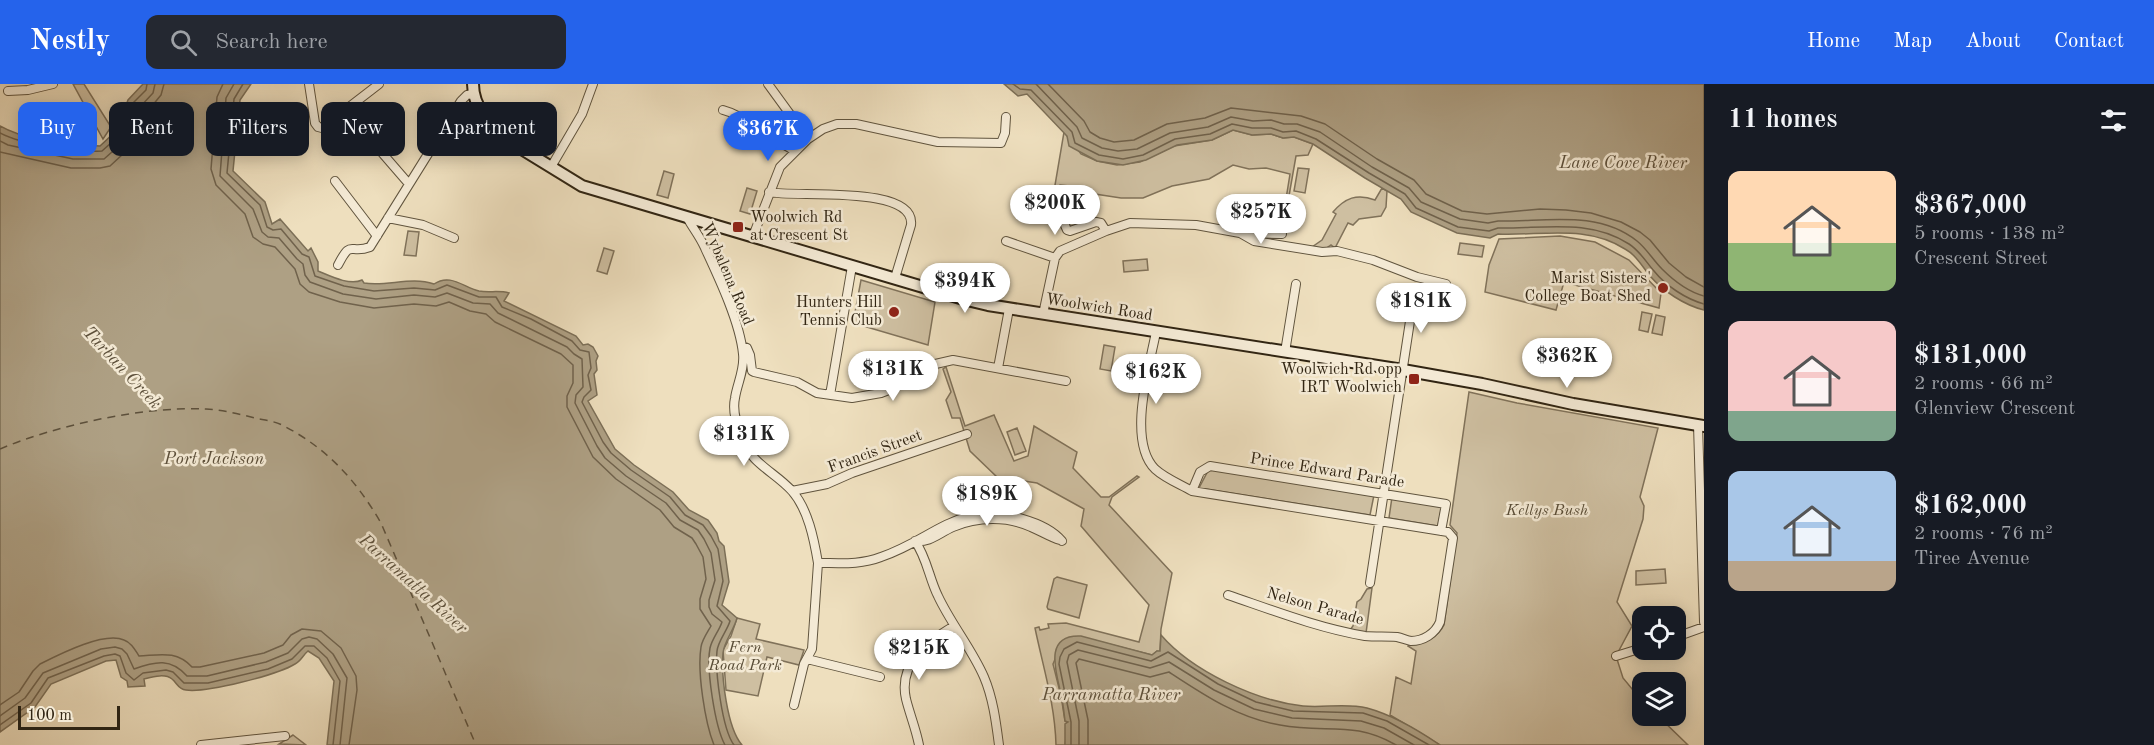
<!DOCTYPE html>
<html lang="en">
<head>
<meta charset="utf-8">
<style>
	body { margin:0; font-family:"Old Standard TT",serif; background:#242831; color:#f1f3f6; height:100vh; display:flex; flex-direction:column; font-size:22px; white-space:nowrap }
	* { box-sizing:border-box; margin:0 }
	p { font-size:20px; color:#9ea1a6 }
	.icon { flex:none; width:33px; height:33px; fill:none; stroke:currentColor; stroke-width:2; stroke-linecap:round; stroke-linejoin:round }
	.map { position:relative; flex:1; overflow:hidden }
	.side { display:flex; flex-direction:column; background:#171b24; width:450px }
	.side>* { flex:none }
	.hud { position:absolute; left:18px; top:18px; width:570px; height:54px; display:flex; gap:12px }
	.buttons { position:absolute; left:1632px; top:522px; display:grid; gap:12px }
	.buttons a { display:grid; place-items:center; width:54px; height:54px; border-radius:12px; background:#171b24; box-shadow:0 3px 15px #0003; font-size:30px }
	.scale { position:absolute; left:18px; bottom:15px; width:102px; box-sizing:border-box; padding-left:6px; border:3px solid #312513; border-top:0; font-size:16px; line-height:21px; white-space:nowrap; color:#312513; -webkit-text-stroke:4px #f4ead5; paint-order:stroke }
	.price { position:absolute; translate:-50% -51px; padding:0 14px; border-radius:21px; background:#fff; color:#222; font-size:20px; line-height:39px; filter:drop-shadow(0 2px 3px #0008) }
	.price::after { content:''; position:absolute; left:50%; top:36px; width:18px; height:14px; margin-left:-9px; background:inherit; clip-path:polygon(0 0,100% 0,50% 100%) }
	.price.on { background:#2563eb; color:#fff }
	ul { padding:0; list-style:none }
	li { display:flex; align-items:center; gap:18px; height:150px; padding:0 24px }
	li span { display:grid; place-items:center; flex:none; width:168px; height:120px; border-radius:12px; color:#555 }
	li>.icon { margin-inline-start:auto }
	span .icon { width:72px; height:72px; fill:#fffc; stroke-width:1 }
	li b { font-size:26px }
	h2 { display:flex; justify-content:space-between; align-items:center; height:72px; padding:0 24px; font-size:26px }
	.pill { padding:0 21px; border-radius:12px; background:#171b24; box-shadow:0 3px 15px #0003; font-size:21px; line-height:54px }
	.pill.on { background:#2563eb; color:#fff }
	header { display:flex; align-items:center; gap:36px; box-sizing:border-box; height:84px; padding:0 30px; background:#2563eb; color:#fff }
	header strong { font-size:28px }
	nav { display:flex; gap:33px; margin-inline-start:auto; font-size:21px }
	.search { width:420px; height:54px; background:#242831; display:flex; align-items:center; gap:15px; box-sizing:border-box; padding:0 21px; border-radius:12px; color:#9ea1a6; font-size:22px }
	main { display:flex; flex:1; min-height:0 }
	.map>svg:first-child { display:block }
	.green { fill:#cebfa1; stroke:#80725a; stroke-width:1.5 }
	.water { fill:#aea084; stroke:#7c6f57; stroke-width:1.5 }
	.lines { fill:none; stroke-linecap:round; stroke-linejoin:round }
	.shore { stroke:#70624c; stroke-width:1.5 }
	.ferry { stroke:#5d503b; stroke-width:1.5; stroke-dasharray:8 6; stroke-linecap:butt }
	.street-casing { stroke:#60543e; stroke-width:10 }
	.secondary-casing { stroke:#312513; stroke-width:14 }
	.street { stroke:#f4ead5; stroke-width:8 }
	.secondary { stroke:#f4ead5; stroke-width:10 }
	.poi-dot { fill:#8f2418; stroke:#f4ead5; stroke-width:2 }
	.labels { text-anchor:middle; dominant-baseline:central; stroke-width:5; stroke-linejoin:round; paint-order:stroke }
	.poi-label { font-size:16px; fill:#312513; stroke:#f4ead5; text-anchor:end }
	.street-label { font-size:16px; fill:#312513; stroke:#f4ead5 }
	.park-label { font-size:16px; font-style:italic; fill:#584c36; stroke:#f4ead5 }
	.water-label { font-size:18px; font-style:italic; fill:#5d503b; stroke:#f4ead5 }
</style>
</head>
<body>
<header>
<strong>Nestly</strong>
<div class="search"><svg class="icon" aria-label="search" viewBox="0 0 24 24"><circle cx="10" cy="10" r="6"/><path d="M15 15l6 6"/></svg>Search here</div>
<nav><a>Home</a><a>Map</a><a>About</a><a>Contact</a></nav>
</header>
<main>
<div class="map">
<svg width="1704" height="661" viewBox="0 0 1704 661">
	<rect width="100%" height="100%" fill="#eedfbe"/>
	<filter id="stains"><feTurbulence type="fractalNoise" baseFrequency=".00333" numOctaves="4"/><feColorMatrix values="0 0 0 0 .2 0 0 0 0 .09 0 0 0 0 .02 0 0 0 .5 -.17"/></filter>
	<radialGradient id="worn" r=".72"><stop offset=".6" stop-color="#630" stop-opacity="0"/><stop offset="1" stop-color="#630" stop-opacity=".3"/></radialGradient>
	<path class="green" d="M73,0h11l27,43 -8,12z
		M1233,46l19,5 19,-1 12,4 11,-1 19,7 -5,11 -12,1 -13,74h-2l9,-56 -24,-6 -17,1 -16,-4 -24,14 -37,7 -29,12h-22l-52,-8v-4l-9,-1 -3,6h-3l10,-59 17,22 16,7 20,4 23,-3 34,-16 38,-6z
		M1298,84l11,1 -4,24 -11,-2z
		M664,87l10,3 -6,24 -11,-3z
		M747,104l10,3 -7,23 -10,-3z
		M1382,104l5,3 -1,16 -5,9 -22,3 -6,6 -5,-2 -13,25 -4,-3 -6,4 -13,-2 10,-7 14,-26 -3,-2c12,-14 24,-19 42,-12z
		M1025,114l22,9 -3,10 -23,-8z
		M408,147l11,1 -3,24 -12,-1z
		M1560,152l35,6 34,18 32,33 -2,15 -95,-26 -8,28 -71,-18 4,-27 10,-26z
		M1460,159l24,3 -2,11 -24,-3z
		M604,164l10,3 -7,23 -10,-3z
		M1147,175l1,11 -24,2 -1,-11z
		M861,196l74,22 -7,43 -75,-22z
		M1642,228l10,2 -4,18 -9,-2z
		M1656,231l9,2 -3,18 -10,-2z
		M1104,261l11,2 -4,24 -11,-2z
		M946,283l19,59 29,-11 20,46 14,-5 6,-30 43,26 -4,16 28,29h8l28,-21 2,1 -27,20 -3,8 63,68 -11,56 -1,23 -3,-1 -5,4 -71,-18 -11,1 -8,5 -9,21 8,32 4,25 3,2 -3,22h-9c-1,-41 -13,-78 -21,-117l4,-1 1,3 9,-2 -1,-4 18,-1 73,19 10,-37 -68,-79 3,-17 -47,-26 -40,-6 -27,-26 -10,-33h-8l-6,-18 5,-8 -8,-23z
		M1469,308l48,11 141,25 -18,69 4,9 -1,13 -26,83 15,24 -16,30 7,22 19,23v15h16l30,29h-248l-50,-30 6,-38 15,7 5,-33 -8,-5 2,-2c14,-1 27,-5 34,-19l13,-92 -7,-8z
		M1017,344l9,23 -11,4 -8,-23z
		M1209,385l165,26 -4,20 -171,-27z
		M1392,413l50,8 -4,21 -49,-8z
		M1665,485l1,14 -30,2v-14z
		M1057,493l30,8 -8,33 -31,-9 -1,-2 7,-28z
		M1372,504l-6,45 -16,-3 3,-4 4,-24 4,-3 6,-10z
		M737,534l23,6 -4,15 48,11 -5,15 -32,-8 -9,39 -32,-6 -3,-40 8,-14z
		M293,651l13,10 -27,-1z"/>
	<path class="water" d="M143,0h108l-11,16 -7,71 32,31 7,22 8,-5 28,32 3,-3 7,14v9c12,5 32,15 44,9l2,3c23,4 47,-7 70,1 16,-11 29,3 45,7 10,2 20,-1 30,2l-5,8 72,35 7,9 5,-1 5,3 5,9 -2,5 1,9 -3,4 3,21 -9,6 27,48 19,16 39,27 16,18 19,10 9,13 2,8 5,5 5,36 -7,23 15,13c-3,12 -13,24 -14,35 -2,22 4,75 19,92h-415l7,-64 -15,-23 -11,-7c-5,4 -7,10 -13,13 -18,11 -89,29 -109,26 -8,-1 -9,-7 -14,-11 -7,-6 -20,-2 -28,0l1,7 -17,1 -1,-6 -6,-4 -5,-17 -10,1 -55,23 -16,23 -35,25v-606c26,15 70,19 100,20l17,-16 11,-30z
		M1004,0h700v226c-20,-5 -41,-19 -54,-34 -8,-10 -14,-21 -25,-27 -39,-25 -84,-13 -127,-15l-8,4 -33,-5 -46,-21 -10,-13 -36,-21 -52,-34 -19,-7 -11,1 -12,-4 -19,1 -19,-5 -21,10 -35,5 -31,15 -23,5 -26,-4 -28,-15 -2,-10 -40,-42 -9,2z
		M1161,551c31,36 95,66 142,71 21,2 43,-3 64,2 26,7 51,22 73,37h-375v-21l3,-2 -3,-1c-1,-9 -2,-18 -4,-27 -5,-22 -18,-60 20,-58l71,19 5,-4h3z"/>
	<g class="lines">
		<path class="shore" d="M223,0l-6,13 -6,72 5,16 29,29 8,23 10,7 12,3 20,22 5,15 9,8 31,10 34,6 40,-4 22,2 13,-4 21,9 16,3 9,8 66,32 12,11v18l-6,13v11l26,50 23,22 44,31 14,17 18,11 4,6 7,13 3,22 -6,20v10l11,17c-4,7 -9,14 -10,21 -4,24 4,76 13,98
			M234,0l-8,14 -6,78 33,33 9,23 6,5 11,1 18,21 6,5 2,11 5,7 33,12 33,5 38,-4 21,2 12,-4 26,10 17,1 8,9 69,34 7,7 8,5 1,28 -7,8 -1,8 22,43 8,12 21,18 40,27 14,17 18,10 6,9 7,14 4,27 -6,20v7l3,7 10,8c-3,9 -10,17 -12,26 -4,20 5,79 15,97
			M243,0l-9,15 -7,74 33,32 7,22 6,3 8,-1 21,25 7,3 6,19 29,10 30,5 40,-3 21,2 12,-5 32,12h17l6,10 29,12 41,22 8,9 9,2 2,16 -3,7 3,15 -7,7 -2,5 21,40 8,11 20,17 39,27 15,18 18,10 8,11 7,13 5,32 -6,25 13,15c-3,10 -12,20 -13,30 -2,20 5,78 17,94
			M1013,0l7,5 11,1 41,42 3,11 24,12 24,4 20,-4 32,-16 35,-5 22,-10 20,4h19l12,4 13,-1 20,8 53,34 36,21 11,14 42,19 31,4 9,-3c44,1 91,-10 131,16 11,7 17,18 25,27 12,15 32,28 50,33
			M1036,0l41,43 5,11 20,10 16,3 19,-2 33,-16 38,-6 23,-10 22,4 18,-1 13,4h13l23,8 52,35 37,21 12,14 39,17 28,4 10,-2c46,1 99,-12 139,20 10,8 16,19 25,28 11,11 27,23 42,27
			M1048,0l36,37 6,11 10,6 14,4 20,-2 33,-16 38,-6 26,-10 70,8 24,8 52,35 37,21 12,14 36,17 25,3 53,-5 26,1 25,3 30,9 19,10 10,8 19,23 17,14 18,10
			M0,49c22,12 77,20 102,18l20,-18 11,-30 13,-13 1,-6
			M0,57l8,4 65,14h31l25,-22 11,-30 13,-14 2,-9
			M0,68l71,16h29l10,-2 26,-24 11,-30 14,-17 3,-11
			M0,621l19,-13 14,-21 7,-7c18,-9 64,-33 84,-24 8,3 11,10 15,16 21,-1 37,-6 53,11h8l64,-14 19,-8 8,-10 11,-6 19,2 20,17 15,28 1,14 -8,55
			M0,632l25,-18 18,-25 58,-24 14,-2 7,2 5,5 7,15c22,-8 37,-11 53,7h20l59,-14 22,-9 14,-14 7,-2 8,2 16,15 14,24 -7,67
			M0,641l31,-22 17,-25 56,-22 11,-2 5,2 6,17 8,7 9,-7 23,-3 7,2 11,11h24l60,-14 24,-10 13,-13h9l13,12 13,23 -7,64
			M1071,661v-23l-12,-58 1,-7 4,-8 13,-7 74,19 17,-9 50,32 38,18 37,9 70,2 24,8 42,24
			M1079,661v-24l-12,-59 2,-7 9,-5 72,18 19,-6 45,28 40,19 38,9 69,3 23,7 30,17
			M1088,661v-25l-12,-57 3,-4 71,18 19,-5c35,23 69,46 111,53 46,9 73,-5 116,20"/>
		<path class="ferry" d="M0,365c57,-24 144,-43 206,-40 17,1 33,5 49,9 9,2 19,3 27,7 45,23 74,55 99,98l95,222"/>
		<defs>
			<path id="street" d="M309,0l6,39 3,4 4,1 57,-44
				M768,0l40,55
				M8,7l20,-1 25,-6
				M723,26c23,6 27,18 46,28 9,6 18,6 26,14
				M364,48l45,52
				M551,83l31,-53 11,-30
				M335,97l42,55
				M1063,107c4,13 -2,29 4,39l3,1 26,-9 5,1 5,8
				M769,108c25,6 147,-8 142,33l-16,53
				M388,134l35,7 31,13
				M688,135c5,9 12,18 16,27 14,30 36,76 39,108 2,15 -6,30 -8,44 -3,14 2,28 7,40 9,26 33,34 50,53 16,18 22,48 26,72l-6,86 -8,15 -10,41
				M1240,149l42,1
				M753,152l27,-69 28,-28 15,-10 14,-5h19l82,18 63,1 4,-10 1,-16
				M1006,157l49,17
				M338,181c14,-27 11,-10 32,-18l91,-146 6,-6 6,-1
				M1043,230l12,-56 5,-7 46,-20 24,-8 66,2 44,8 14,8 68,11 15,-1 36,9 44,17 29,7
				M1156,248c-7,36 -29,109 -1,137 11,10 25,15 37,22l256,41 5,6 -13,84c-5,12 -17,19 -29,19 -5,-1 -9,-3 -14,-4 -10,-1 -21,0 -32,-1 -47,-8 -93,-26 -137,-41
				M742,262l5,2 3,7 2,16 2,1 43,10 20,11 35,5 29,-5 13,-5 37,-23 22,-5 113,21
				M1285,268l11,-68
				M998,284l11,-59
				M830,311l22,-129
				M1698,341l6,197
				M792,407l35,-7 25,-11 115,-39
				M1192,407l8,-19 10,-6 236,38 -5,27
				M915,457c12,17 14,37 23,55 13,28 34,53 46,81 9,21 12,45 15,68
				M915,457c15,2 24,-8 38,-14 24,-10 54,-11 78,0 10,4 19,10 29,13
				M818,479c23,0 42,2 63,-6 54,-18 76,-57 142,-38 14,4 29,10 39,22
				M1370,499l44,-288
				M1676,553l28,-10
				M1616,572l26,-8
				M807,575l73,18
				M201,661l84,-9
				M919,661c-3,-16 -9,-30 -13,-46 -8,-36 21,-57 48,-73"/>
			<path id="secondary" d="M473,0c0,24 17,40 34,56l75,46 385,114 21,5 415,65 79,14 91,20 131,22"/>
		</defs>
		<use href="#street" class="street-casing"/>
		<use href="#secondary" class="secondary-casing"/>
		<use href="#street" class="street"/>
		<use href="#secondary" class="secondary"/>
	</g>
	<g class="poi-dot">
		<rect x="732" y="137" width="12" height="12" rx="3"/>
		<circle cx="1663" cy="204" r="6"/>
		<circle cx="894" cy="228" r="6"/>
		<rect x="1408" y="289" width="12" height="12" rx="3"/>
	</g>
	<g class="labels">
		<g class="poi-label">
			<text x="750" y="134" text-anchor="start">Woolwich Rd<tspan x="750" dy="18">at Crescent St</tspan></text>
			<text x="1651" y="195">Marist Sisters'<tspan x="1651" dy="18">College Boat Shed</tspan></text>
			<text x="882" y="219">Hunters Hill<tspan x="882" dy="18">Tennis Club</tspan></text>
			<text x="1402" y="286">Woolwich Rd opp<tspan x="1402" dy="18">IRT Woolwich</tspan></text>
		</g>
		<g class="street-label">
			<text transform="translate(727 190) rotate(67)">Wybalena Road</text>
			<text transform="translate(1099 224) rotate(9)">Woolwich Road</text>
			<text transform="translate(875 368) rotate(-20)">Francis Street</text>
			<text transform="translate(1327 387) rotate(9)">Prince Edward Parade</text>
			<text transform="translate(1315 523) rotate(16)">Nelson Parade</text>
		</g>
		<g class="park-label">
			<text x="1547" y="427">Kellys Bush</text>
			<text x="745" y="564">Fern<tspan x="745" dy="18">Road Park</tspan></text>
		</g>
		<g class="water-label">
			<text x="1623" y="79">Lane Cove River</text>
			<text transform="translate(122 284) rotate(47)">Tarban Creek</text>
			<text x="214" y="375">Port Jackson</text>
			<text transform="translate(413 500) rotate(42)">Parramatta River</text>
			<text x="1111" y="611">Parramatta River</text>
		</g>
	</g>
	<rect width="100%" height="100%" filter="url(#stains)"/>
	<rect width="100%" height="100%" fill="url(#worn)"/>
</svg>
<div class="buttons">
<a><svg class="icon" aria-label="locate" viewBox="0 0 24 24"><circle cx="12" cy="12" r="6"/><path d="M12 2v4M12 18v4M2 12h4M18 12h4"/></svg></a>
<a><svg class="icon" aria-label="layers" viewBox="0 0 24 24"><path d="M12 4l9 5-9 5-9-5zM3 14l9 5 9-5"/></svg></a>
</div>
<div class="scale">100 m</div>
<b class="price on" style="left:768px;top:78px">$367K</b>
<b class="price" style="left:1055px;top:152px">$200K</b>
<b class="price" style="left:1261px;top:161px">$257K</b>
<b class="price" style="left:965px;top:230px">$394K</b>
<b class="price" style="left:1421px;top:250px">$181K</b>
<b class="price" style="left:1567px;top:305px">$362K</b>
<b class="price" style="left:893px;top:318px">$131K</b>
<b class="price" style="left:1156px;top:321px">$162K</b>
<b class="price" style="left:744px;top:383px">$131K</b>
<b class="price" style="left:987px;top:443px">$189K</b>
<b class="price" style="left:919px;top:597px">$215K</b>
<div class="hud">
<a class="pill on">Buy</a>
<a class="pill">Rent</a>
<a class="pill">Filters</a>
<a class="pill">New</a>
<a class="pill">Apartment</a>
</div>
</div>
<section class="side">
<h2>11 homes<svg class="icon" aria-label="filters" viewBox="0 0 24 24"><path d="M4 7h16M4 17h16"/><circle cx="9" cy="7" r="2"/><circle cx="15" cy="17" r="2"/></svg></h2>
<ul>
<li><span style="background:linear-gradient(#ffd9b3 60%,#8fb573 0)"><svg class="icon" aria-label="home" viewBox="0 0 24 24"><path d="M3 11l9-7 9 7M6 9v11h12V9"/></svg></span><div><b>$367,000</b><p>5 rooms · 138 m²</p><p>Crescent Street</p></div></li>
<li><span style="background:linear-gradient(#f6c9c9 75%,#7fa58c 0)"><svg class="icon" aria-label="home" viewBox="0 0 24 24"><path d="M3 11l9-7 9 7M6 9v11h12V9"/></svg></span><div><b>$131,000</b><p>2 rooms · 66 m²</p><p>Glenview Crescent</p></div></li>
<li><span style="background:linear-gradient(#a9c7e8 75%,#b9a48a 0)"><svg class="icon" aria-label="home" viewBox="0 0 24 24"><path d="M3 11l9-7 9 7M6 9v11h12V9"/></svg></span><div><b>$162,000</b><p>2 rooms · 76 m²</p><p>Tiree Avenue</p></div></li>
</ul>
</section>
</main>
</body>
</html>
